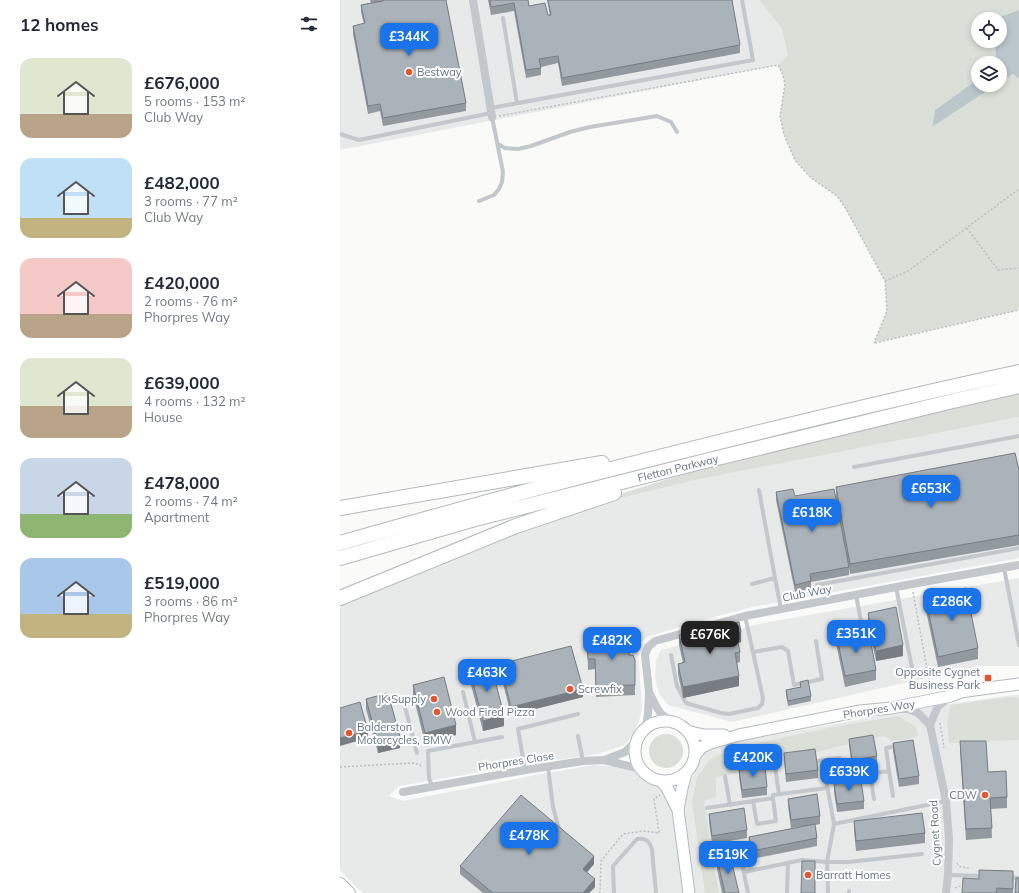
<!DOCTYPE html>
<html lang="en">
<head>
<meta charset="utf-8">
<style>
	body { margin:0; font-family:Mulish,sans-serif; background:#f6f6f7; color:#1f2937; height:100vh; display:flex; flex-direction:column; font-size:15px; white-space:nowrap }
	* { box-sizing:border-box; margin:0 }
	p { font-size:13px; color:#747a83 }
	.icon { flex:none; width:22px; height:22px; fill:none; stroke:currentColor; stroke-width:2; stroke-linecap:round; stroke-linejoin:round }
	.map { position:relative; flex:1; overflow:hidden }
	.side { display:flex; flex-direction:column; background:#fff; width:340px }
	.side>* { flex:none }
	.buttons { position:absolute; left:631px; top:12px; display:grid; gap:8px }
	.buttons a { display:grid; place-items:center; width:36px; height:36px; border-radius:50%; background:#fff; box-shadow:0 2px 6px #0003; font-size:20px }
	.price { position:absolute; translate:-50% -34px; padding:0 9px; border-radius:8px; background:#1a73e8; color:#fff; font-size:13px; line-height:26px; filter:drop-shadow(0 1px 2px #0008) }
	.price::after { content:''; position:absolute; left:50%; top:24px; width:12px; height:9px; margin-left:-6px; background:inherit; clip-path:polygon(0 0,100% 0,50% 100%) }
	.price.current { background:#222; color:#fff }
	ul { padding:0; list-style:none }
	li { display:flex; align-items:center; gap:12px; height:100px; padding:0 20px }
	li span { display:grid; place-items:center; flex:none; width:112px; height:80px; border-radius:12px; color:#555 }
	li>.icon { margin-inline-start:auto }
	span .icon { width:48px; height:48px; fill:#fffc; stroke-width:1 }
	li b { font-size:17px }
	h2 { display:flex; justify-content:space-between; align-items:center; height:48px; padding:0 20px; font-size:17px }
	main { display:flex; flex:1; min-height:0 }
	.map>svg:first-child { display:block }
	.built { fill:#e8e9e9 }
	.green { fill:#dadfd7 }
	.water { fill:#bbc7cb }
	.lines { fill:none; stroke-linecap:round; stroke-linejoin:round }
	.secondary-casing { stroke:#b3babf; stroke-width:13 }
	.primary-casing { stroke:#b5babe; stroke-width:14 }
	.highway-casing { stroke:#b4b9bd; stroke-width:16 }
	.path { stroke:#bbbfc2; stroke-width:1.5; stroke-dasharray:2 2; stroke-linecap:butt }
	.lane { stroke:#c3c8cc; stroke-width:4 }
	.street { stroke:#c3c8cc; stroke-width:8 }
	.secondary { stroke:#fff; stroke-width:11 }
	.primary { stroke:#fff; stroke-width:12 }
	.highway { stroke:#fff; stroke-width:14 }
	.wall { fill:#929a9f }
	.shaded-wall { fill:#777d82 }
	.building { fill:#aab3b9; stroke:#777d82 }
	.poi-dot { fill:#e4572e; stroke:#fff; stroke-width:1.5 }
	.labels { text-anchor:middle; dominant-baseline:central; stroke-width:4; stroke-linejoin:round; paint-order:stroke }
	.poi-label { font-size:11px; fill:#657683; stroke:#fff; text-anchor:start }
	.street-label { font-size:11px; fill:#657683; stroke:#fff }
</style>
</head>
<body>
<main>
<section class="side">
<h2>12 homes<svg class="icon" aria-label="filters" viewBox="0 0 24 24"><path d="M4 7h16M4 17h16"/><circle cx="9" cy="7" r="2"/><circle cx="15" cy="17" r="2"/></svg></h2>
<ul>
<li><span style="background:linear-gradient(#dfe7d0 70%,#b9a48a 0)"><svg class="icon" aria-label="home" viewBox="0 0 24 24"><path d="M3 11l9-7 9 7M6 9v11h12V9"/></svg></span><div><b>£676,000</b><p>5 rooms · 153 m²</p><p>Club Way</p></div></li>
<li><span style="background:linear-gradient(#bfe0f5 75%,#c2b280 0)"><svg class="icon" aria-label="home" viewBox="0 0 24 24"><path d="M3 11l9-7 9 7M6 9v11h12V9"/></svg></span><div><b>£482,000</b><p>3 rooms · 77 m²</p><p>Club Way</p></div></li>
<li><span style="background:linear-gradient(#f6c9c9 70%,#b9a48a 0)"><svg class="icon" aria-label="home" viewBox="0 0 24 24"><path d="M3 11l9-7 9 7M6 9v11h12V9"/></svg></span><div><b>£420,000</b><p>2 rooms · 76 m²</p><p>Phorpres Way</p></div></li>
<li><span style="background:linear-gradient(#dfe7d0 60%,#b9a48a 0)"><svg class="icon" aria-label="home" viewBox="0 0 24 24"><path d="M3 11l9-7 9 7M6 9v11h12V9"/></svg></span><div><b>£639,000</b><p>4 rooms · 132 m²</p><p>House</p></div></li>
<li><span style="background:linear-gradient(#c9d6e8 70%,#8fb573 0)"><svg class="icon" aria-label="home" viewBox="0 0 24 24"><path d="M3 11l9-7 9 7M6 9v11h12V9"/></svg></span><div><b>£478,000</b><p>2 rooms · 74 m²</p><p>Apartment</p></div></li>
<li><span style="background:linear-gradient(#a9c7e8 70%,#c2b280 0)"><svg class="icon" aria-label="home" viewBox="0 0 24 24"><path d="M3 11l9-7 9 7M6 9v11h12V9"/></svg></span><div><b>£519,000</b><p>3 rooms · 86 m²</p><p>Phorpres Way</p></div></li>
</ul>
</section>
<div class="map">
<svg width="679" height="893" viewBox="0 0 679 893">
	<rect width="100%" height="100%" fill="#fafaf8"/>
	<path class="built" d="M0,0h419l23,29 6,28 -10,8 -438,85z
		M679,417v141l-267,49 -60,16 -45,14 -6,5 -3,10 4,55 -3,15 -8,16 -7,7 -16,6 -16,4 -53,7 -140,24 -10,10 14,5 138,-27 19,-3 32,-6 21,1 21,5 11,5 14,9 2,5 27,1 2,-8 9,-23 11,-12 13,-4 212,-38 78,-11h6v198h-656l-11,-10 -12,-13v-266l231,-94 129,-31z
		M679,578v88h-40l-247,56 -64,-17 -9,-11 -4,-17 1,-16 5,-11 97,-26z"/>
	<path class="green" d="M419,0h260v10l-25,9h-16v22h17l1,22h-18v16l-43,31 -3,17 64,-42h4v-3l13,-8 6,5v231l-145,33 13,-32 -2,-30 -39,-72 -9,-13 -26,-18 -16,-18 -11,-25 -4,-19 5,-32 -3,-11 -4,-8 10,-9 -6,-27z
		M679,393v24l-319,62 -129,31c55,-18 110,-36 165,-51z
		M670,697l9,1v42l-70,3 -2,-21 4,-17z
		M558,716l17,10 3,10 -10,3 -16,2 -8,-5 -52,12 -95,25 -21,4v20l-12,4 8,50 -4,1 7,18 4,23h-14l-13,-92 5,-24 13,-17 21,-11 102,-22z
		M309 751a17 17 0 1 1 34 0a17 17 0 1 1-34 0Z"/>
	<path class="water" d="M679,10v69l-6,-5 -13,8v-19h-4l-1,-22h5v-22h-6z
		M638,79v6h18l-64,42 3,-17z"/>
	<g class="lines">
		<defs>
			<path id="secondary" d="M295 751a30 30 0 1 1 60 0a30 30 0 1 1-60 0Z
				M347,731l16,4h21
				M355,755l7,-8 9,-4 28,-8 121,-24 31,-3 60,-12 10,-4 20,-3 38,-5
				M321,781l6,7 11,22 11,83
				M338,810l4,-22 4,-15"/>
			<path id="primary" d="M0,884l9,9"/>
			<path id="highway" d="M0,508l262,-45
				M0,543c81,-23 163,-46 244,-67 145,-37 290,-73 435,-104
				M0,558l135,-39 238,-60 240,-58 66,-15
				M0,598l176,-72 98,-33"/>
		</defs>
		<use href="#secondary" class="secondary-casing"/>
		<use href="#primary" class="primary-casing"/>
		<use href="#highway" class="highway-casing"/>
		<path class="path" d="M159,116l279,-51 4,8 3,11 -5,32 4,19 11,25 16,18 26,18 9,13 39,72 2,30 -13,32
			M627,228l31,42 21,-2
			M545,281l23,-10 111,-82
			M535,343l144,-33
			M573,592l18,99
			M600,723l4,25
			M0,767l73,-4 7,2 2,3
			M617,863c2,5 7,4 11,5v1
			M615,888l9,-4
			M259,893l1,-1 1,-31 22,-27 21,-3 15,2 -5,-34 6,-4"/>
		<path class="lane" d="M163,18l14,85
			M151,108l262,-48 -11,-60
			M0,134l19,6 132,-27
			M158,144l7,4 13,1 13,-3 39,-14 20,-5 67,-11 14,6 6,10
			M139,201l15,-6 5,-6 3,-7 1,-10 -11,-55
			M514,467l165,-31
			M419,490l16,88
			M664,568l15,77
			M412,584l23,-6 6,31
			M477,585l202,-37
			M556,587l16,81
			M516,595l9,47
			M413,652l29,-5 6,4 6,34 28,-6 -6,-38
			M331,655l6,31 9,17 35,10 8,1 29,-6 4,-4 1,-6 -18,-82
			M123,692l12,50
			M65,707l12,46
			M238,736l5,25
			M477,761l23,-3 3,20
			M208,767l5,40 6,22 2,2
			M435,767l4,27
			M185,770l-7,-41 60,-15
			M549,771l4,25
			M530,774l4,25
			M385,776l5,29
			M92,786l-3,-8 -1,-27 74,-14
			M413,801l4,23 19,-3 -3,-23
			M367,808l66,-10v-3l54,-7
			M494,824l-8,-44 63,-9 -3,-23 11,-2
			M399,849l9,44
			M404,872l58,-12 25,2h21l74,-8
			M608,875l36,1
			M668,877l11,1
			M274,893l-1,-27 24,-27c9,-1 13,2 15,11l4,43
			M447,893l1,-30
			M488,893l-1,-31 7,-38 112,-23
			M509,893v-2"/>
		<path class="street" d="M133,0l19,117
			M310,694l6,12 5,8 12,8
			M560,709h8l10,4 12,12 16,76 3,39 -1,35 -2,18
			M590,725l8,-19 12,-9
			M306,728l2,-14 1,-22 -4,-37 3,-8 7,-6 90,-25 167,-32 107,-19
			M264,760l21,-8 12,-12
			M63,792l122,-22 58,-9 21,-1 37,9"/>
		<use href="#secondary" class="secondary"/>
		<use href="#primary" class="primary"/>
		<use href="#highway" class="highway"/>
	</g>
	<path class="wall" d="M30,0h76l20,103v8l-83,15 -3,-15 -12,3 -15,-80v-8l11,-2 -3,-12v-7l10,-2z
		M148,0h40l1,6 19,9h2l-3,-15h185l8,45v8l-178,33 -4,-23 -17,4v8l-15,3 -12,-67 -23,4z
		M679,470v75l-169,29 -1,-6v7l-38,7v7l-16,3 -19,-92v-8l19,4 41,1v-10z
		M585,596l53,52v11l-40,8 -13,-61z
		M528,613l35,43 -27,5 -8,-38z
		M496,633l17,8 23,29v10l-31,7 -9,-44z
		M339,635l62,7 -3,1 2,9v10l-3,1 2,23 -56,12 -5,-24v-10l5,-1 -4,-18z
		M247,638l42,17 6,5v35l-39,2 -1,-28 -7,1z
		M160,664l83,33 -72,18 -11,-43z
		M130,671l34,55 -21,5 -13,-50z
		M460,682l11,14v5l-23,5 -2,-11v-5l14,-3z
		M73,685l43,50 -31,8 -12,-48z
		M26,699l34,49 -22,5 -12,-44z
		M509,739l28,17v7l-25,4 -3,-21z
		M620,741l28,31 19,25v11l-16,1 1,29 -26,2 -6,-89z
		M553,743l26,33v8l-20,3 -6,-36z
		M444,753l34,17v8l-32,4 -2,-22z
		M399,770l28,17v8l-25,3 -3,-21z
		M494,784l30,17v8l-27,3 -3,-20z
		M448,799l32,17v8l-5,1 2,13v8l-65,13 -3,-14v-8l56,-11 -14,2 -3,-22z
		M369,814l38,16v8l-35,6 -3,-22z
		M514,821l71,12v10l-69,8 -2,-20z
		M377,858l22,35h-17l-5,-24z
		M254,864l-7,8 8,15 -6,6h-106l-23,-19v-8z
		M673,871v22h-51l17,-14z"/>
	<path class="shaded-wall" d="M401,632v10l-5,1v-10z
		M563,645v11l-27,5v-10z
		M399,676v10l-56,12v-11z
		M243,689v8l-72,18v-8z
		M164,715v11l-21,5v-10z
		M116,725v10l-31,8v-10z
		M28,731v7l-28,8v-8z
		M60,737v11l-22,5v-10z
		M254,856v8l-11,13v-8z
		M255,879v8l-6,6h-6z"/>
	<path class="building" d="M43,0h63l20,103 -83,15 -3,-14 -12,2 -15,-80 12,-3 -4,-18 22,-4z
		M150,0h38l1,6 16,-3 3,12h3l-3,-15h184l8,45 -178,33 -4,-22 -19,3 2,9 -15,2 -12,-67 -23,4z
		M675,453l4,17v65l-169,29 -14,-77z
		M453,489l2,7 39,-7 15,78 -39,7 1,7 -16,4 -19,-93z
		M626,588l12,60 -40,9 -13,-61z
		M556,607l7,38 -27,6 -8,-38z
		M399,622l2,10 -5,1 4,19 -5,1 4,23 -56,11 -5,-23 7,-2 -6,-27z
		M511,630l2,11 17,-3 6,32 -31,6 -9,-43z
		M247,638h42v17h4l2,5v25l-39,1 -1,-27h-7z
		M231,646l12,43 -72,18 -11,-43z
		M151,665l13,50 -21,6 -13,-50z
		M104,677l12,48 -31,8 -12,-48z
		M468,680l3,16 -23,5 -2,-11 15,-3 -1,-5z
		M48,693l12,44 -22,6 -12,-44z
		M20,702l8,29 -28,7v-30z
		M533,735l4,21 -25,4 -3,-21z
		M573,740l6,36 -20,3 -6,-36z
		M620,741h26l2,31 18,-1 1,26 -17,1 2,30 -26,1z
		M475,749l3,21 -32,4 -2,-21z
		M425,766l2,21 -25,3 -3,-20z
		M521,781l3,20 -27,3 -3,-20z
		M477,794l3,22 -29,4 -3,-21z
		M181,795l73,61 -11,13 12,10 -12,14h-90l-33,-27z
		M404,808l3,22 -35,6 -3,-22z
		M582,813l3,20 -69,8 -2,-20z
		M475,824l2,14 -65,13 -3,-14z
		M390,855l9,38h-14l-8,-35z
		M462,861h13v32h-14z
		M639,870l34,1v18l-16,-1 -1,5h-34l1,-15 16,1z
		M676,878h3v15h-4z"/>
	<g class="poi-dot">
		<circle cx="69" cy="72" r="4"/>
		<rect x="644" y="674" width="8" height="8" rx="2"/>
		<circle cx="230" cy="689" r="4"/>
		<circle cx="94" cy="699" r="4"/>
		<circle cx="97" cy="712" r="4"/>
		<circle cx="9" cy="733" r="4"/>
		<circle cx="645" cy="795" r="4"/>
		<circle cx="468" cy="875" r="4"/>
	</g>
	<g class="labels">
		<g class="poi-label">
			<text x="77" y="72">Bestway</text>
			<text x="640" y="672" text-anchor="end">Opposite Cygnet<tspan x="640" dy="13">Business Park</tspan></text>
			<text x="238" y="689">Screwfix</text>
			<text x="86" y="699" text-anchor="end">JK Supply</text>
			<text x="105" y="712">Wood Fired Pizza</text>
			<text x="17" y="727">Balderston<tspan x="17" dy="13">Motorcycles, BMW</tspan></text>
			<text x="637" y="795" text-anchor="end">CDW</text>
			<text x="476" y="875">Barratt Homes</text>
		</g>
		<g class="street-label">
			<text transform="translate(338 468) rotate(-14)">Fletton Parkway</text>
			<text transform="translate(467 593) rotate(-11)">Club Way</text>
			<text transform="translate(539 709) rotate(-9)">Phorpres Way</text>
			<text transform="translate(176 761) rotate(-9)">Phorpres Close</text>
			<text transform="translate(595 833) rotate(-93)">Cygnet Road</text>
		</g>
	</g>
</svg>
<div class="buttons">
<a><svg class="icon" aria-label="locate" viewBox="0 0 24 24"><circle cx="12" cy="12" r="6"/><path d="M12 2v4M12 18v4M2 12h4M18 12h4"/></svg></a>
<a><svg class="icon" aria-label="layers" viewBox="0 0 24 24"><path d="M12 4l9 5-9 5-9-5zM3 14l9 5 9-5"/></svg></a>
</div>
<b class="price" style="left:69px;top:57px">£344K</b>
<b class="price" style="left:591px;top:509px">£653K</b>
<b class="price" style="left:472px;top:533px">£618K</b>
<b class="price" style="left:612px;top:622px">£286K</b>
<b class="price" style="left:516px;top:654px">£351K</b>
<b class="price current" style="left:370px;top:655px">£676K</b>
<b class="price" style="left:272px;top:661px">£482K</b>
<b class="price" style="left:147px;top:693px">£463K</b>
<b class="price" style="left:413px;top:778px">£420K</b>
<b class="price" style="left:509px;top:792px">£639K</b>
<b class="price" style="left:189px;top:856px">£478K</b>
<b class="price" style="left:388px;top:875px">£519K</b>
</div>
</main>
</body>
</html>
